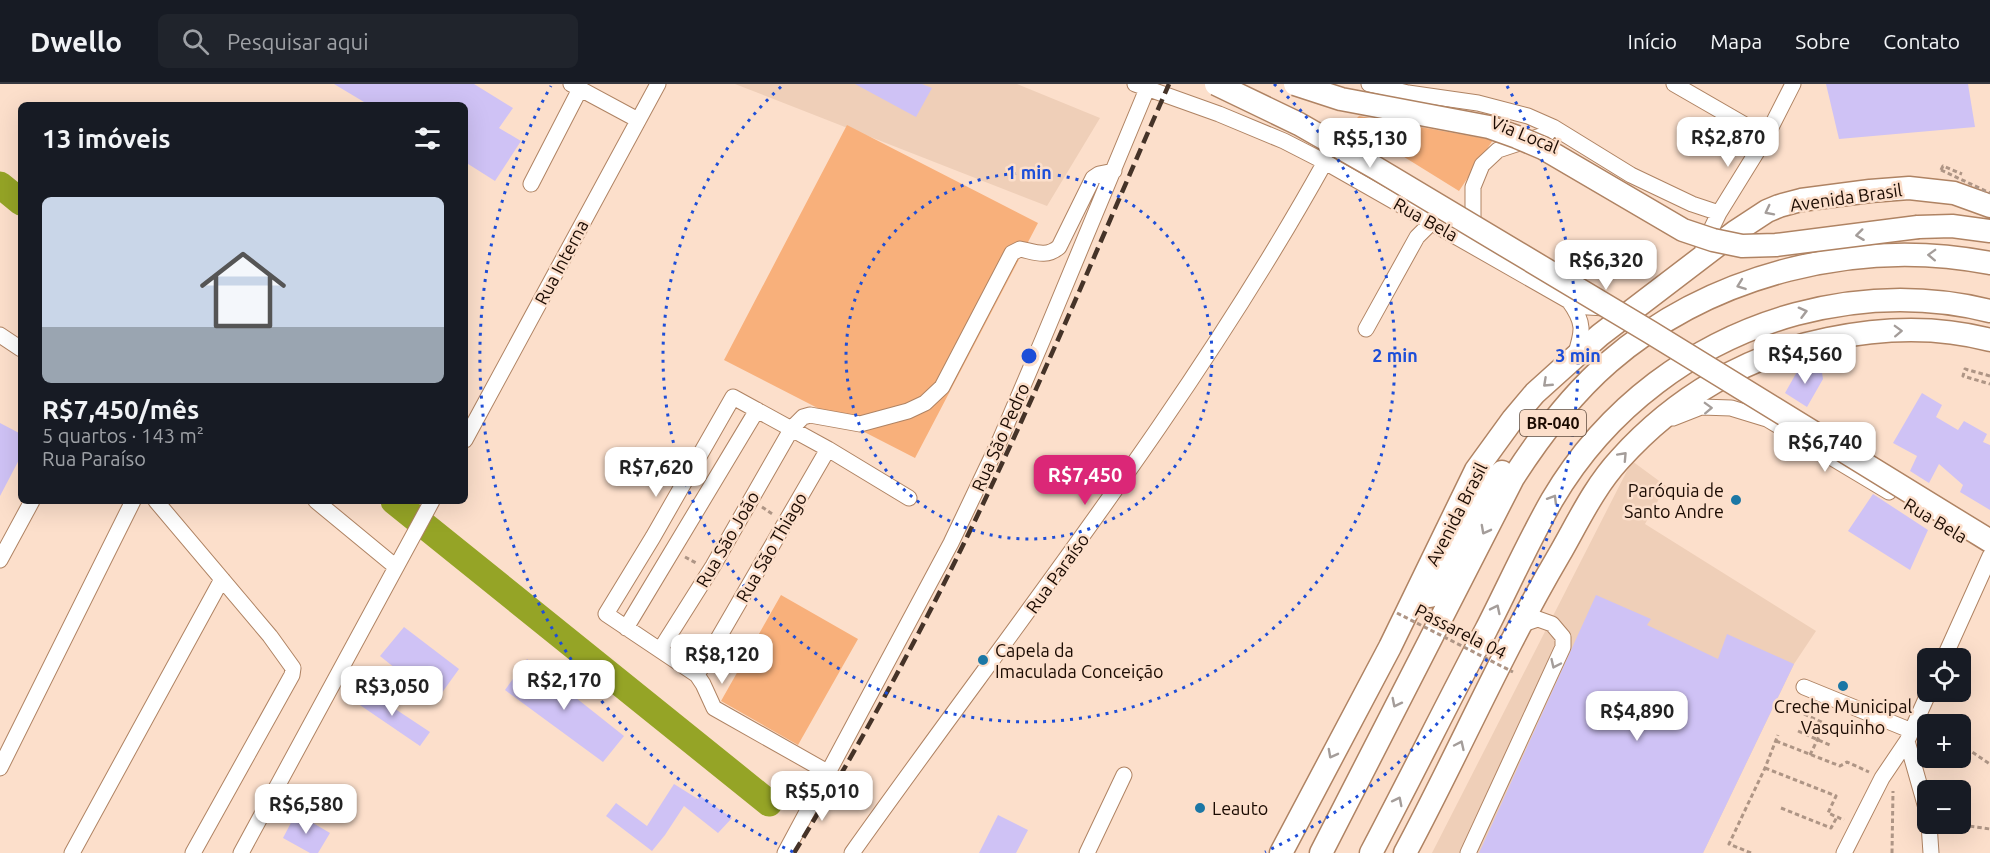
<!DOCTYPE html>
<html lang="pt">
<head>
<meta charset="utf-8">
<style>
	body { margin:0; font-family:Ubuntu,sans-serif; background:#20242c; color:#f1f3f6; height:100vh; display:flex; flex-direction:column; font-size:22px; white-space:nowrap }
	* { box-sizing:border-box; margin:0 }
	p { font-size:20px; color:#9ea1a6 }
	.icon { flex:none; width:33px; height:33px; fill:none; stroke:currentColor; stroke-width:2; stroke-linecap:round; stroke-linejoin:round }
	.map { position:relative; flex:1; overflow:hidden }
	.sheet { position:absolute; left:18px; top:18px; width:450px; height:402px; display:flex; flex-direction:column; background:#171b24; border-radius:9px; box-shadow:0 6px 24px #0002 }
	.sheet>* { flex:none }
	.tools { position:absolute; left:1917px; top:564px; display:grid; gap:12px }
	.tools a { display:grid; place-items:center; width:54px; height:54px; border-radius:9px; background:#171b24; box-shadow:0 6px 24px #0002; font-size:30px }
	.price { position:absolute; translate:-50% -51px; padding:0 14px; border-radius:12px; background:#fff; color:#222; font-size:20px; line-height:39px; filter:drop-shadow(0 2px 3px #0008) }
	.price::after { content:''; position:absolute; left:50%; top:36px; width:18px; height:14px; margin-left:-9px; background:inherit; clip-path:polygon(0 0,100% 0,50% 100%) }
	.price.current { background:#db2777; color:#fff }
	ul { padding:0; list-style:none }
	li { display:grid; align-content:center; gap:12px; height:318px; padding:0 24px }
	li span { display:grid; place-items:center; height:186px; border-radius:9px; color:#555 }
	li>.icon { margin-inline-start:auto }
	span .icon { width:108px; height:108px; fill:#fffc; stroke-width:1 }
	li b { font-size:26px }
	h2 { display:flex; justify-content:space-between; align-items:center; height:72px; padding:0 24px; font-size:26px }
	header { display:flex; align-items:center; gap:36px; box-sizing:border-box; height:84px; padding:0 30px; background:#171b24; border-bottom:2px solid #363941 }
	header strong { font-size:28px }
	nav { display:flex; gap:33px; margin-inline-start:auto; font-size:21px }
	.search { width:420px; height:54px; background:#20242c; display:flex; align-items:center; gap:15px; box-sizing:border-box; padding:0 21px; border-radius:9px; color:#9ea1a6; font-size:22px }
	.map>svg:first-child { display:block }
	.built { fill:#efcfb8 }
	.green { fill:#f8b07b }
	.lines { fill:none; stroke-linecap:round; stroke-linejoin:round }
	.river { stroke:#95a426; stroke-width:27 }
	.building { fill:#cfc2f5 }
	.minor-casing { stroke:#af8363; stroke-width:17 }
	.highway-casing { stroke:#af8363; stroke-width:25 }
	.path { stroke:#ae9585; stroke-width:3; stroke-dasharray:4.5 3; stroke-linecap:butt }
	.minor { stroke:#fff; stroke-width:15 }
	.highway { stroke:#fff; stroke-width:22 }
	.rail { stroke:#453328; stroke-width:4.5; stroke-dasharray:12 6; stroke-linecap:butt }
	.highway-bridge-casing { stroke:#af8363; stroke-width:25; stroke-linecap:butt }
	.path-bridge { stroke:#ae9585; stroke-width:3; stroke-dasharray:4.5 3; stroke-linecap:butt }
	.highway-bridge { stroke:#fff; stroke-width:22 }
	.oneway { stroke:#a49d9a }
	.ring { fill:none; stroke:#1d4ed8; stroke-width:3; stroke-dasharray:3 6 }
	.poi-dot { fill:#1b77a5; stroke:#fcdfcb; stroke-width:2 }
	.labels { text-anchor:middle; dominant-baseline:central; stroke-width:5; stroke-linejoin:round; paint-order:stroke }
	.shield { fill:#fcdfcb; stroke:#5e4b3e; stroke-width:1.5 }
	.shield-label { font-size:16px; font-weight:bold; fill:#1b0b02 }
	.street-label { font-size:18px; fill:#1b0b02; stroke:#fcdfcb }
	.poi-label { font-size:18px; fill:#1b0b02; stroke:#fcdfcb; text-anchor:start }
	.centre { fill:#1d4ed8; stroke:#fcdfcb; stroke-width:3 }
	.ring-label { font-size:18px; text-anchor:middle; font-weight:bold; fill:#1d4ed8; stroke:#fcdfcb; stroke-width:5; stroke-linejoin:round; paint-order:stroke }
</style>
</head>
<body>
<header>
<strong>Dwello</strong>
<div class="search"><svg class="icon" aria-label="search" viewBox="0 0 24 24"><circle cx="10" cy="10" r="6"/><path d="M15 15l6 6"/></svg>Pesquisar aqui</div>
<nav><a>Início</a><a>Mapa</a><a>Sobre</a><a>Contato</a></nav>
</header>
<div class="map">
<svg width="1990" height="769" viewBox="0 0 1990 769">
	<rect width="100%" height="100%" fill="#fcdfcb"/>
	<path class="built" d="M735,0h282l83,34 -53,88z
		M1632,377l34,25 -21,38 171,107 -22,33 -91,189h-271z"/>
	<path class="green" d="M1359,32l134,24 -34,51 -108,-67z
		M847,41l191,98 -123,235 -191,-98z
		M781,511l77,44 -60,106 -77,-44z"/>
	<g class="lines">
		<path class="river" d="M0,101l21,17
			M394,417l375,302"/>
	</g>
	<path class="building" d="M334,0h140l39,24 -14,20 22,13 -26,40 -30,-19v-57h-96z
		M855,0h67l10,4 -16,29z
		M1826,0h142l7,43 -136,12z
		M1821,282l2,13 -16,28 -22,-14 13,-23z
		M1922,309l20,12 -6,12 22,13 6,-9 23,13 -4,8 7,3v65l-30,-18 3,-7 -24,-21 -10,19 -19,-12 7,-15 -24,-13z
		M0,339l21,11v22l-21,40z
		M1873,410l55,36 -18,40 -62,-39z
		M1596,511l55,24 -4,6 71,34 9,-25 67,30 -91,189h-224z
		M404,543l55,42 -23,32 -56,-45z
		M527,575l97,77 -21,26 -98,-72z
		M362,603l68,45 -10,14 -66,-45z
		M674,700l24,15 2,-3 32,22 -14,15 -34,-27 -19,29 -13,16 -46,-35 10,-13 31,23z
		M296,729l34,20 -12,20h-8l-27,-15z
		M998,731l30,15 -12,23h-37z"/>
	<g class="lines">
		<defs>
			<path id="minor" d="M571,0l67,36
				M1135,0l84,30 65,27 41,21 244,139 19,6 17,1
				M1369,0l39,9 70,10 50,13 25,11 78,48 61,29 27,9
				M1674,0l92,53
				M531,100l49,-95
				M1473,149v-46l9,-22 16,-15 49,-16 6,-7
				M1703,162l16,-33 47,-76 27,-53
				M1569,217c16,22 14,30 6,55
				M1366,245l51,-92 15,-15
				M0,251l21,14
				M1673,334l28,-11 30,1 36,11 122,73
				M465,356l193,-356
				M156,417l114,135 23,32 -1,7 -99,178
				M316,417l80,66
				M0,476l32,-59
				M626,544l131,-218
				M660,566l53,-84 79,-138 11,-11 7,-2 50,9 48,-13 17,-8 17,-16 70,-134 8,-4c15,3 26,9 39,-2l34,-69 6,-4 15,-3
				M1944,574l46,-102
				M697,591l131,-226
				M1804,603l108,44
				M1907,657l21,74
				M0,684l133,-267
				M829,689l-115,-65 -11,-24 -6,-9 -91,-61 47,-77 80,-140 95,52 81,49
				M1929,740l2,29
				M72,769l150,-274
				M241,769l191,-352
				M785,769l166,-310 49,-103 43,-101 104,-250
				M852,769c162,-228 337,-446 473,-691
				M1087,769l37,-78
				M1468,769l95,-206v-10l-11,-13 -14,-5 -18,6
				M1844,769l38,-75 25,-37 22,-49"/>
			<path id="highway" d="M1918,143l34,-1 38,5
				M1430,512l63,-115 9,-9
				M1281,769l109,-206 86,-177 37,-51 22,-26 40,-36 25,-22 135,-103 32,-21 12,-5 22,-6 69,-9 39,-3 45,5 36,13
				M1321,769l192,-375c27,-42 58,-83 96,-116 102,-88 249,-125 381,-99
				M1371,769c39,-74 76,-149 115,-223 22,-43 42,-88 66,-130 54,-92 142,-158 244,-186 64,-17 130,-19 194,-3
				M1405,769c53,-99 97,-201 154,-298 19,-33 35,-68 61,-96 55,-61 127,-104 208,-120 53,-11 110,-13 162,1"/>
		</defs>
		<use href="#minor" class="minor-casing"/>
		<use href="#highway" class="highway-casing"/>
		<path class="path" d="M1941,86l2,-4 19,8
			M1990,292l-25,-7 -2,7 27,8
			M762,423l12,8
			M685,473l13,7
			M1804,630l37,17
			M1798,647l34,15
			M1776,657l64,25 7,-4 22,10
			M1960,660l30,20
			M1810,671l15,-31
			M1765,684l71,28 -8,17 16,7
			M1781,724l50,20 6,-11
			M1955,740l35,5
			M1751,769l-22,-9 36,-76 13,-33
			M1892,769l1,-62"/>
		<use href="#minor" class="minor"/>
		<use href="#highway" class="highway"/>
		<path class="rail" d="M794,769c63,-103 121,-209 174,-318 72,-148 135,-300 201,-451"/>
		<defs>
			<path id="highway-bridge" d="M1216,0l83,40 77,44 274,164 340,209
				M1295,0l46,15 148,28 28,10 26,11 140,82 30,10 29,6 34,-1 142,-18"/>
		</defs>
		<use href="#highway-bridge" class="highway-bridge-casing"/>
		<path class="path-bridge" d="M1941,86l49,23
			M1397,529l116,59"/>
		<use href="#highway-bridge" class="highway-bridge"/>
	</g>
	<defs><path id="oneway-chevron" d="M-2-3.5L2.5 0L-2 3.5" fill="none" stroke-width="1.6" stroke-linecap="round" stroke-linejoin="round" transform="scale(1.5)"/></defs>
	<g class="oneway">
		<use href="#oneway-chevron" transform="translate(1769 127) rotate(153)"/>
		<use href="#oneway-chevron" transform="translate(1860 151) rotate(173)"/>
		<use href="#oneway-chevron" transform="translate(1932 171) rotate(-178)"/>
		<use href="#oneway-chevron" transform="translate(1741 201) rotate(160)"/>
		<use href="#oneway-chevron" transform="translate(1803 228) rotate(-15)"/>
		<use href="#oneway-chevron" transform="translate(1898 247) rotate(-2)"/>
		<use href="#oneway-chevron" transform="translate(1547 299) rotate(137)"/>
		<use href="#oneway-chevron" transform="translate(1708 324) rotate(-2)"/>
		<use href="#oneway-chevron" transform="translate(1623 372) rotate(-47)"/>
		<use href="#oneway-chevron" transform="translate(1553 415) rotate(-59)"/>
		<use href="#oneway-chevron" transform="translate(1485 446) rotate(118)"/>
		<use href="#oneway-chevron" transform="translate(1496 525) rotate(-64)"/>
		<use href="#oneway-chevron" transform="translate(1555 580) rotate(115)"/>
		<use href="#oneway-chevron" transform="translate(1396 619) rotate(117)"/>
		<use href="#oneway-chevron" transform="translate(1460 661) rotate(-65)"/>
		<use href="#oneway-chevron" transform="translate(1332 670) rotate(118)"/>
		<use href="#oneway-chevron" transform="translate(1398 717) rotate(-63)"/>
	</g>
	<g class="ring">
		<circle cx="1029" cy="272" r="183"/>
		<path d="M1274 0A366 366 0 1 1 784 0"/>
		<path d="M793 768A549 549 0 0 1 551 2M1507 2A549 549 0 0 1 1265 768"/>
	</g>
	<g class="poi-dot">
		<circle cx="1736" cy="416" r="6"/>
		<circle cx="983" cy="576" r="6"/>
		<circle cx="1843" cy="602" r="6"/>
		<circle cx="1200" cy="724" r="6"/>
	</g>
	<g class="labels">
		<rect class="shield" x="1520" y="326" width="66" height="26" rx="4.5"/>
		<g class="shield-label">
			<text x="1553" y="339">BR-040</text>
		</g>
		<g class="street-label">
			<text transform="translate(1525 50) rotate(22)">Via Local</text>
			<text transform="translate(1846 113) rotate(-8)">Avenida Brasil</text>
			<text transform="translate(1426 135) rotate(29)">Rua Bela</text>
			<text transform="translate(561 178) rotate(-62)">Rua Interna</text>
			<text transform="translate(1000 353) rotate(-66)">Rua São Pedro</text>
			<text transform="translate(1456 430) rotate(-63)">Avenida Brasil</text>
			<text transform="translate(1936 436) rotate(31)">Rua Bela</text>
			<text transform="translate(727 455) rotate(-60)">Rua São João</text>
			<text transform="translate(771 463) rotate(-60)">Rua São Thiago</text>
			<text transform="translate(1057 489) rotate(-54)">Rua Paraíso</text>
			<text transform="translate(1461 547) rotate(27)">Passarela 04</text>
		</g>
		<g class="poi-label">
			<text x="1724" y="406" text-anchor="end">Paróquia de<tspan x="1724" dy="21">Santo Andre</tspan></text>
			<text x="995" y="566">Capela da<tspan x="995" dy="21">Imaculada Conceição</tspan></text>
			<text x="1843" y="622" text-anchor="middle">Creche Municipal<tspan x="1843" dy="21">Vasquinho</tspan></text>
			<text x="1212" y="724">Leauto</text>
		</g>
	</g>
	<circle cx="1029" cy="272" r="9" class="centre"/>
	<g class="ring-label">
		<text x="1029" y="95">1 min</text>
		<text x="1395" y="278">2 min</text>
		<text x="1578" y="278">3 min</text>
	</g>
</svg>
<div class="tools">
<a><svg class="icon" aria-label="locate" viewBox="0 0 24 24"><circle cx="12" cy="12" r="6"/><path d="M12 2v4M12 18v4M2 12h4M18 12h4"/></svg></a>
<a>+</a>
<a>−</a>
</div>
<b class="price" style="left:1728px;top:84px">R$2,870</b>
<b class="price" style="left:1370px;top:85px">R$5,130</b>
<b class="price" style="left:1606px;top:207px">R$6,320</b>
<b class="price" style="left:1805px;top:301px">R$4,560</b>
<b class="price" style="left:1825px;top:389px">R$6,740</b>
<b class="price" style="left:656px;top:414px">R$7,620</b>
<b class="price current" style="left:1085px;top:422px">R$7,450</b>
<b class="price" style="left:722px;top:601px">R$8,120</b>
<b class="price" style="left:564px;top:627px">R$2,170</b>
<b class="price" style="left:392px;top:633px">R$3,050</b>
<b class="price" style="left:1637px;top:658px">R$4,890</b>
<b class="price" style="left:822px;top:738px">R$5,010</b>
<b class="price" style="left:306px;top:751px">R$6,580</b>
<section class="sheet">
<h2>13 imóveis<svg class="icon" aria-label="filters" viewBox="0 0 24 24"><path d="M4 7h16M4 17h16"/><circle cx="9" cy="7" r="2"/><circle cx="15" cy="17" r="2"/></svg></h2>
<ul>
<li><span style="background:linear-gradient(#c9d6e8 70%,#9aa5b1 0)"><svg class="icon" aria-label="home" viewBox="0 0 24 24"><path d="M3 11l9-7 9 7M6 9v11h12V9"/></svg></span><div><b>R$7,450/mês</b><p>5 quartos · 143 m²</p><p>Rua Paraíso</p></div></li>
</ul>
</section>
</div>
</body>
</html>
